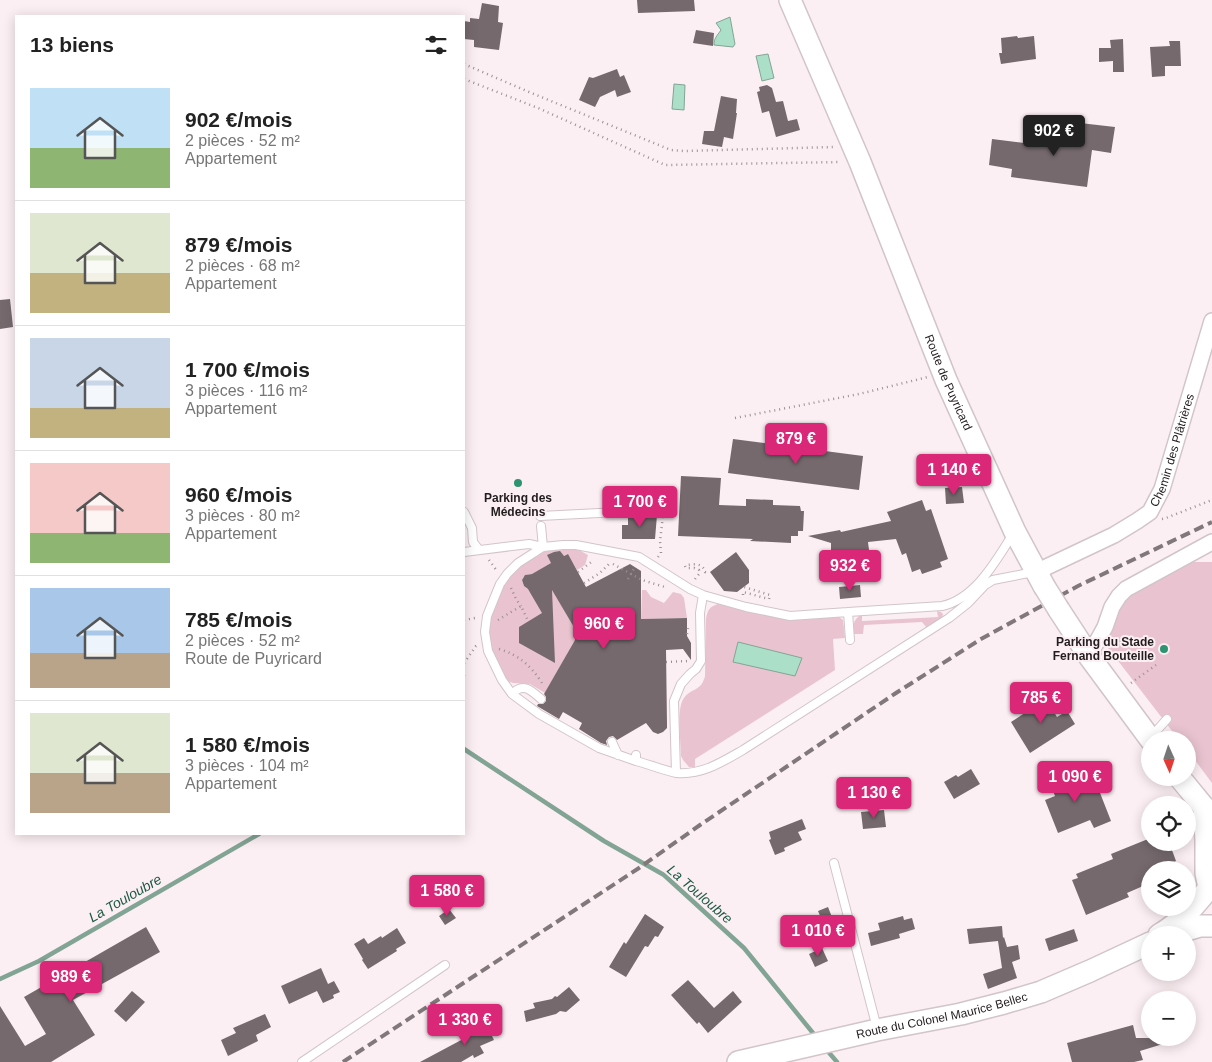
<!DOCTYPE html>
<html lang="fr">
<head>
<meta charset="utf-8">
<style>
	body { margin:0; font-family:Arial,sans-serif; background:#f2f2f2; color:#222; height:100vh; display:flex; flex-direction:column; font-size:19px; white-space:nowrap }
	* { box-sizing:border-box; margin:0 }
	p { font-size:16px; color:#767676 }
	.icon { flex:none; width:28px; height:28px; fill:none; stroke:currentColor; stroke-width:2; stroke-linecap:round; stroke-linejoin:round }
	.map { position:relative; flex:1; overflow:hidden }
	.sheet { position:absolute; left:15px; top:15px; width:450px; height:820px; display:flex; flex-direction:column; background:#fff; border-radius:0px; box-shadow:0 2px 12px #0003 }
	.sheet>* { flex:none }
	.needle { width:32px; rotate:177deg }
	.buttons { position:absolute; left:1141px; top:731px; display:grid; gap:10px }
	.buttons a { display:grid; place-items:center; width:55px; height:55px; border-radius:50%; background:#fff; box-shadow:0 2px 12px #0003; font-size:25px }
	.price { position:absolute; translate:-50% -42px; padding:0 11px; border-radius:5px; background:#db2777; color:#fff; font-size:16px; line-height:32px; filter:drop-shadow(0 1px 2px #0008) }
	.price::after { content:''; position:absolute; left:50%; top:30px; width:15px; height:11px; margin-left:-8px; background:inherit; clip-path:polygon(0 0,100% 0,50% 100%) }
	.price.selected { background:#222; color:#fff }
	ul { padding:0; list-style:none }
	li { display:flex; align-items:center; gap:15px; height:125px; padding:0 15px }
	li+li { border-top:1px solid #e0e0e0 }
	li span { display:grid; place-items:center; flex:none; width:140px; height:100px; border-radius:0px; color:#555 }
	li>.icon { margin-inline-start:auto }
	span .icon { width:60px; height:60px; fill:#fffc; stroke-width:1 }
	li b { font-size:21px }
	h2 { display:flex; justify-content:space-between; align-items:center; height:60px; padding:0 15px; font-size:21px }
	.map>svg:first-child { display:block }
	.green { fill:#e9c4d0 }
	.water { fill:#acdfc8; stroke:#82a495 }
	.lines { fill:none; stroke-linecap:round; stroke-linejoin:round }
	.stream { stroke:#82a495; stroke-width:4.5 }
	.building { fill:#75696d }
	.lane-casing { stroke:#d2c5c9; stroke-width:10 }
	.street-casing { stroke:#d2c5c9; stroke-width:18 }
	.secondary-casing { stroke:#d2c5c9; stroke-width:24 }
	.path { stroke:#9b9194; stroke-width:2.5; stroke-dasharray:1 4; stroke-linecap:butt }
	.lane { stroke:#fff; stroke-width:8 }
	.street { stroke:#fff; stroke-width:15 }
	.secondary { stroke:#fff; stroke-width:21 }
	.rail { stroke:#80787a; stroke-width:4; stroke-dasharray:10 5; stroke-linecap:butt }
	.secondary-bridge-casing { stroke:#d2c5c9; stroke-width:24; stroke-linecap:butt }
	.secondary-bridge { stroke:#fff; stroke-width:21 }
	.poi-dot { fill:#2d9370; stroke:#fceff3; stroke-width:2 }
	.labels { text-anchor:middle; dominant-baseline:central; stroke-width:4; stroke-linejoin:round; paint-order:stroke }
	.street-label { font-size:12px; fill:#211c1d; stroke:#fceff3 }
	.poi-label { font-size:12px; font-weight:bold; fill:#211c1d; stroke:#fceff3 }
	.water-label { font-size:14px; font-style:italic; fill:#1d5a44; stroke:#fceff3 }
</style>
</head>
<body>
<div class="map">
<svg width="1212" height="1062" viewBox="0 0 1212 1062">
	<rect width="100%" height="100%" fill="#fceff3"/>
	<path class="green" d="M557,548l22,2 9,5 -3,10 -8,5 -10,-16 -26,15 -5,5c-6,0 -11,-1 -14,6l2,6 4,3 22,-4 25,44v11l-30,53 -15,-9 -17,-1 -6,-2 -5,-6 -10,-24 -2,-10v-22l14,-33 10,-15 27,-18z
		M1186,562h26v221l-24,-32v-11h-9l-77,-100 21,-40z
		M642,590h4l5,7 13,6 9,-11 8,2 3,4 3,20 -46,1z
		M720,603l69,17 50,-3 4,3 2,18 -12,1 2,31 -140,89v8h-6l-6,-7 -2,-4c0,-13 -5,-49 3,-58 8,-11 17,-6 21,-22l1,-57c2,-11 4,-12 14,-16z
		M937,611l4,1 2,2 -1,4 -3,3 -12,7 -5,-6 -58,3 -1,9h-9c-2,-7 -1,-13 5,-18l3,-1v6l76,-4z"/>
	<path class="water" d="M730,17l5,27 -2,3 -19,-2c0,-7 3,-9 7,-15l-5,-7z
		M768,54l6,24 -12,3 -6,-25z
		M674,84l11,1 -1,25 -12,-1z
		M738,642l64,16 -7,18 -62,-14z"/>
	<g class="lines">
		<path class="stream" d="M464,749l140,92 60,34 80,73 73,90
			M0,979l39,-18 220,-127
			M825,1048l12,14"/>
	</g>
	<path class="building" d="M637,0h57l1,11 -57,2z
		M482,3l17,3 -1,16 5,1 -4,27 -25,-3v-7l-10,-1v-18l6,1v-4l9,1z
		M696,30l18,3 -1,13 -20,-3z
		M1017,36l1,2 16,-2 2,23 -35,5 -2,-11h3l-1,-15z
		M1123,39l1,33h-11v-11l-14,1v-14h12l-1,-8z
		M1169,41h11l1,25h-16v10l-13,1 -2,-30 20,-1z
		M617,69l3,8 4,-2 7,17 -14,5 -2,-7 -15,7 -5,10 -16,-7 10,-23 4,1z
		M767,85l5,3 4,14 7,-1 5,20 9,-2 3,11 -24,7 -7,-26 -7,2 -5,-21 3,-1 -1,-4z
		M721,96l16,3 -1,14h1l-4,26 -9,-2 -2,10 -20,-3 2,-13h10z
		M1080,123l35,4 -4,26 -19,-3 -5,37 -76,-10 1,-8 -23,-4 3,-26 41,5 1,-4 43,6z
		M10,299l3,28 -13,2v-29z
		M733,439l130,17 -4,34 -131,-17z
		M681,476l40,2 -2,27 27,1v-7l27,1v5l27,1 1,5h3l-1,20h-5v5h-7v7l-41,-2 3,-2 -75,-3z
		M962,487l2,16 -18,1 -1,-16z
		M922,500l4,11 5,-2 17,50 -8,3 2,5 -20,7 -2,-5 -8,3 -6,-19 -4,2 -6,-16 -28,3 1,8 -29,2 -9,-2v-7l-23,-7 32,-6 1,2 50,-11 -4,-9z
		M657,515l-2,24h-33v-14h6v-9z
		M560,551l4,5 4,-2 18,33 44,-23 11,7v48l46,-1v18l4,7v17l-8,-11 -17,1 1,74v4l-4,4 -5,2 -5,-2 -7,-9 -29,17 -4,-4 -4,1 -3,4 1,4 -6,-2 -22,-14 3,-6 -19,-11 -4,7 -22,-13 1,-2h5l3,-3v-4l-2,-3 31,-54v-11l-23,-39 3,73 -36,-20v-16l23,-14 -14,-24 -4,-3 -2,-6 3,-5 7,-1 19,-11 -4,-8 7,-3z
		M736,552l13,18v13l-12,9 -13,-1 -14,-19z
		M860,585l1,12 -21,2 -1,-12z
		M1041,691l16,26 10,-6 8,13 -45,29 -19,-31 26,-17 -4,-5v-5z
		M1057,765l8,21 10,-5 2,6 18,-7 16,41 -17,7 -4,-8 -32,13 -13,-33 10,-4 -10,-26z
		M971,769l9,15 -26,15 -10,-17 12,-7 2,2z
		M884,810l2,17 -23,2 -2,-17z
		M802,819l4,10 -8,3 4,8 -18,8 1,3 -10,4 -6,-15 2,-1 -2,-7z
		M1148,839l1,3h20l7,19 -4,2 3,7h-25v13l-23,10 2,4 -43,18 -14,-35 6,-2 -2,-4 37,-15 -2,-5z
		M828,907l13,33 -27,11 -8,-17 18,-9 -6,-14z
		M449,909l7,9 -11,7 -6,-9z
		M645,914l19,13 -6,10 -3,-1 -7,11 -3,-1 -19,31 -17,-10 15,-25 2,2z
		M903,916l1,4 8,-2 3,11 -16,5 1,4 -29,8 -3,-13 12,-3 -2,-7z
		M1002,926l1,12 1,-1 3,10 11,-2 2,14 -8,3 5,16 -29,11 -5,-15 19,-6 -4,-27 -29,3 -2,-15z
		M146,927l14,25 -87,48 22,35 -44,27h-51v-56l25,40 21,-12 -22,-37z
		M397,928l9,15 -10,6 1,2 -29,18 -6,-9 1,-1 -9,-15 10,-6 4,6 13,-8 1,2z
		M1074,929l4,12 -29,10 -4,-12z
		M822,948l6,13 -13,6 -6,-13z
		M321,968l7,16 6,-3 6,11 -7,3 1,3 -11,5 -6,-12 -28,13 -8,-18z
		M688,980l26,28 19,-17 9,11 -34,31 -9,-11 -2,2 -26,-29z
		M569,987l11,13 -14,12 -6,-1 -4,3 -30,8 -2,-11 11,-3 -2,-5 19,-4 3,-3 2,1z
		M132,991l13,11 -19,20 -12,-11z
		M265,1014l6,13 -15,8 2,6 -30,15 -7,-16 15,-7 -3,-5z
		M485,1022l9,18 -14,6 4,7 -10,5 -1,-3 -12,7h-41l45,-24 -2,-5z
		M1133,1025l3,13h39l1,2 -36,11 3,9 -9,2h-62l-5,-19z"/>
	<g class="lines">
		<defs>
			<path id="lane" d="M464,512l8,16 1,14 6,8
				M540,516l79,-4
				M464,552l65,-8 14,3 -2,-21
				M850,640l-2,-28 94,-6c33,-7 54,-45 71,-72
				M512,694c11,-12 19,-4 29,5
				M1151,737l16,-18
				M612,742l6,13
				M636,755v6c12,3 29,10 41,12 25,2 45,-11 66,-23l206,-132 19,-15 17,-18 8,-5 41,-8
				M636,761l-37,-13 -60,-34 -27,-20 -10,-14 -14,-29 -3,-19 2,-16 13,-32 7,-10 11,-11 25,-16 20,-2h13l63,12 51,32 13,6 43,12 44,9 58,-4
				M676,773l-2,-72 7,-17 9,-10 6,-5 5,-8 -1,-48 3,-18
				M834,863l43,165
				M302,1062l143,-97"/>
			<g id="street">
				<path id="s1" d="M1036,572l78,-37 23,-14 13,-9 12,-23 50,-168"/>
				<path d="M1089,656l16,-29 7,-20 7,-11 7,-7 86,-47"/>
			</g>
			<g id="secondary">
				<path id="s2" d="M790,0l70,162 86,218 69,152 29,54"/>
				<path d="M1059,610l30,46 62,84"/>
				<path d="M1180,778l32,39"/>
				<path d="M1204,807l2,34v32l3,15"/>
				<path d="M1159,935c23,-14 33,-26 50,-47"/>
				<path d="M1170,935l30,-9h12"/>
				<path id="s3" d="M738,1062l139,-32 84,-16 43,-11 37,-11 49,-21 60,-28"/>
			</g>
		</defs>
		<use href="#lane" class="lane-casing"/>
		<use href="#street" class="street-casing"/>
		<use href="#secondary" class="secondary-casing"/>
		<path class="path" d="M464,64l65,28 142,58 13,1 151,-4
			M464,79l74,29 127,57 176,-3
			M735,418l124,-24 69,-17
			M1162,519l4,-1 46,-18
			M658,557l3,-4 -1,-12 3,-25
			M489,560l8,11
			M613,564l29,16 23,7
			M578,572l16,-12
			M628,579l7,-12
			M695,579l4,-5v-4l-5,-2h-8l-1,-2 2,-1c8,-1 16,-2 18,7l3,1
			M584,583l16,-10 11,-11
			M511,588l5,11 5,7
			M743,595v-3l26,7 1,-4 -26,-8
			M464,620l11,-2
			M498,620l23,-14 7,15
			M687,634l1,-6
			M1115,639l27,7
			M499,649c20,6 32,17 43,34l-2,3
			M666,662l23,-1
			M464,663l12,-17 2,-1
			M464,676l3,2
			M1131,683l25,-18"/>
		<use href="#lane" class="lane"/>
		<use href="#street" class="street"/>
		<use href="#secondary" class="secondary"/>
		<path class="rail" d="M343,1062l296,-194 61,-43 196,-132 85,-54 97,-53 134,-64"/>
		<defs>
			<path id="secondary-bridge" d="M1044,586l15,24"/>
		</defs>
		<use href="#secondary-bridge" class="secondary-bridge-casing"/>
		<use href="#secondary-bridge" class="secondary-bridge"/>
	</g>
	<g class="poi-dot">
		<circle cx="518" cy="483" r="5"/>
		<circle cx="1164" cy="649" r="5"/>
	</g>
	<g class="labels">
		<g class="street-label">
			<text stroke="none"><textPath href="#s2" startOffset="414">Route de Puyricard</textPath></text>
			<text stroke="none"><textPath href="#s1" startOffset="195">Chemin des Plâtrières</textPath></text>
			<text stroke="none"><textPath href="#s3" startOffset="209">Route du Colonel Maurice Bellec</textPath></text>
		</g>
		<g class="poi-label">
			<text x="518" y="498">Parking des<tspan x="518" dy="14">Médecins</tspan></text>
			<text x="1154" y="642" text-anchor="end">Parking du Stade<tspan x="1154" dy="14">Fernand Bouteille</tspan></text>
		</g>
		<g class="water-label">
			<text transform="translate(700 894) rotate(41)">La Touloubre</text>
			<text transform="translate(125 898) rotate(-30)">La Touloubre</text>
		</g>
	</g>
</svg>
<div class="buttons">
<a><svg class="needle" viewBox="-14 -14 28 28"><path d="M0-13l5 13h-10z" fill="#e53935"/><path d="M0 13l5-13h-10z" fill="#767676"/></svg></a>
<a><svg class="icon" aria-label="locate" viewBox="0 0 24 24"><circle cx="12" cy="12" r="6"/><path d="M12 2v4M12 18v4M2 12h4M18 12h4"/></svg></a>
<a><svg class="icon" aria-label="layers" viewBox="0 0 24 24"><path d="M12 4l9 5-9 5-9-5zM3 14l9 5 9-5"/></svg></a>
<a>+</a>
<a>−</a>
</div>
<b class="price selected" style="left:1054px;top:157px">902 €</b>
<b class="price" style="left:796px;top:465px">879 €</b>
<b class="price" style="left:954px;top:496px">1 140 €</b>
<b class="price" style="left:640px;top:528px">1 700 €</b>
<b class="price" style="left:850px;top:592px">932 €</b>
<b class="price" style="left:604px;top:650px">960 €</b>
<b class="price" style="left:1041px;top:724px">785 €</b>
<b class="price" style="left:1075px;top:803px">1 090 €</b>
<b class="price" style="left:874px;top:819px">1 130 €</b>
<b class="price" style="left:447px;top:917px">1 580 €</b>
<b class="price" style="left:818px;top:957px">1 010 €</b>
<b class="price" style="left:71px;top:1003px">989 €</b>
<b class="price" style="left:465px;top:1046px">1 330 €</b>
<section class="sheet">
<h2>13 biens<svg class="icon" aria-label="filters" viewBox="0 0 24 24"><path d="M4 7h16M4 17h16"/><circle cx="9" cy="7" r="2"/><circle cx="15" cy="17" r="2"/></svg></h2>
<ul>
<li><span style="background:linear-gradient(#bfe0f5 60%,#8fb573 0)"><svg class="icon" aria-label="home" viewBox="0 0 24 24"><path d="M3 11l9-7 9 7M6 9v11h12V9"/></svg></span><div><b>902 €/mois</b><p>2 pièces · 52 m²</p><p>Appartement</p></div></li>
<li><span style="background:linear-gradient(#dfe7d0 60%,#c2b280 0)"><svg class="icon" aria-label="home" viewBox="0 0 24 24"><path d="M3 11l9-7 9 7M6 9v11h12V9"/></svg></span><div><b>879 €/mois</b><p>2 pièces · 68 m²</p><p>Appartement</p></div></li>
<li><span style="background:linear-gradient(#c9d6e8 70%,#c2b280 0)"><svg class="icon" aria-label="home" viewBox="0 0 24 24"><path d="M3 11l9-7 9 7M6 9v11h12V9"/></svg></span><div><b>1 700 €/mois</b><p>3 pièces · 116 m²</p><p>Appartement</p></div></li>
<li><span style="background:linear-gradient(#f6c9c9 70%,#8fb573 0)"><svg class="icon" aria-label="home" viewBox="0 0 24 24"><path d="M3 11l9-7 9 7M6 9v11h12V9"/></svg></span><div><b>960 €/mois</b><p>3 pièces · 80 m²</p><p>Appartement</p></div></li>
<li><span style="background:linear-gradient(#a9c7e8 65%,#b9a48a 0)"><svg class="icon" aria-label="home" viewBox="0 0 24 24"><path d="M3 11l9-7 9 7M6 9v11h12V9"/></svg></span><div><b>785 €/mois</b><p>2 pièces · 52 m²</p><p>Route de Puyricard</p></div></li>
<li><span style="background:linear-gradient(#dfe7d0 60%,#b9a48a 0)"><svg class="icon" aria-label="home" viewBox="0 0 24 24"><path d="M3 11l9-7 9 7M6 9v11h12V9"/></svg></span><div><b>1 580 €/mois</b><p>3 pièces · 104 m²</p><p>Appartement</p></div></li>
</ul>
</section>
</div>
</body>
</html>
